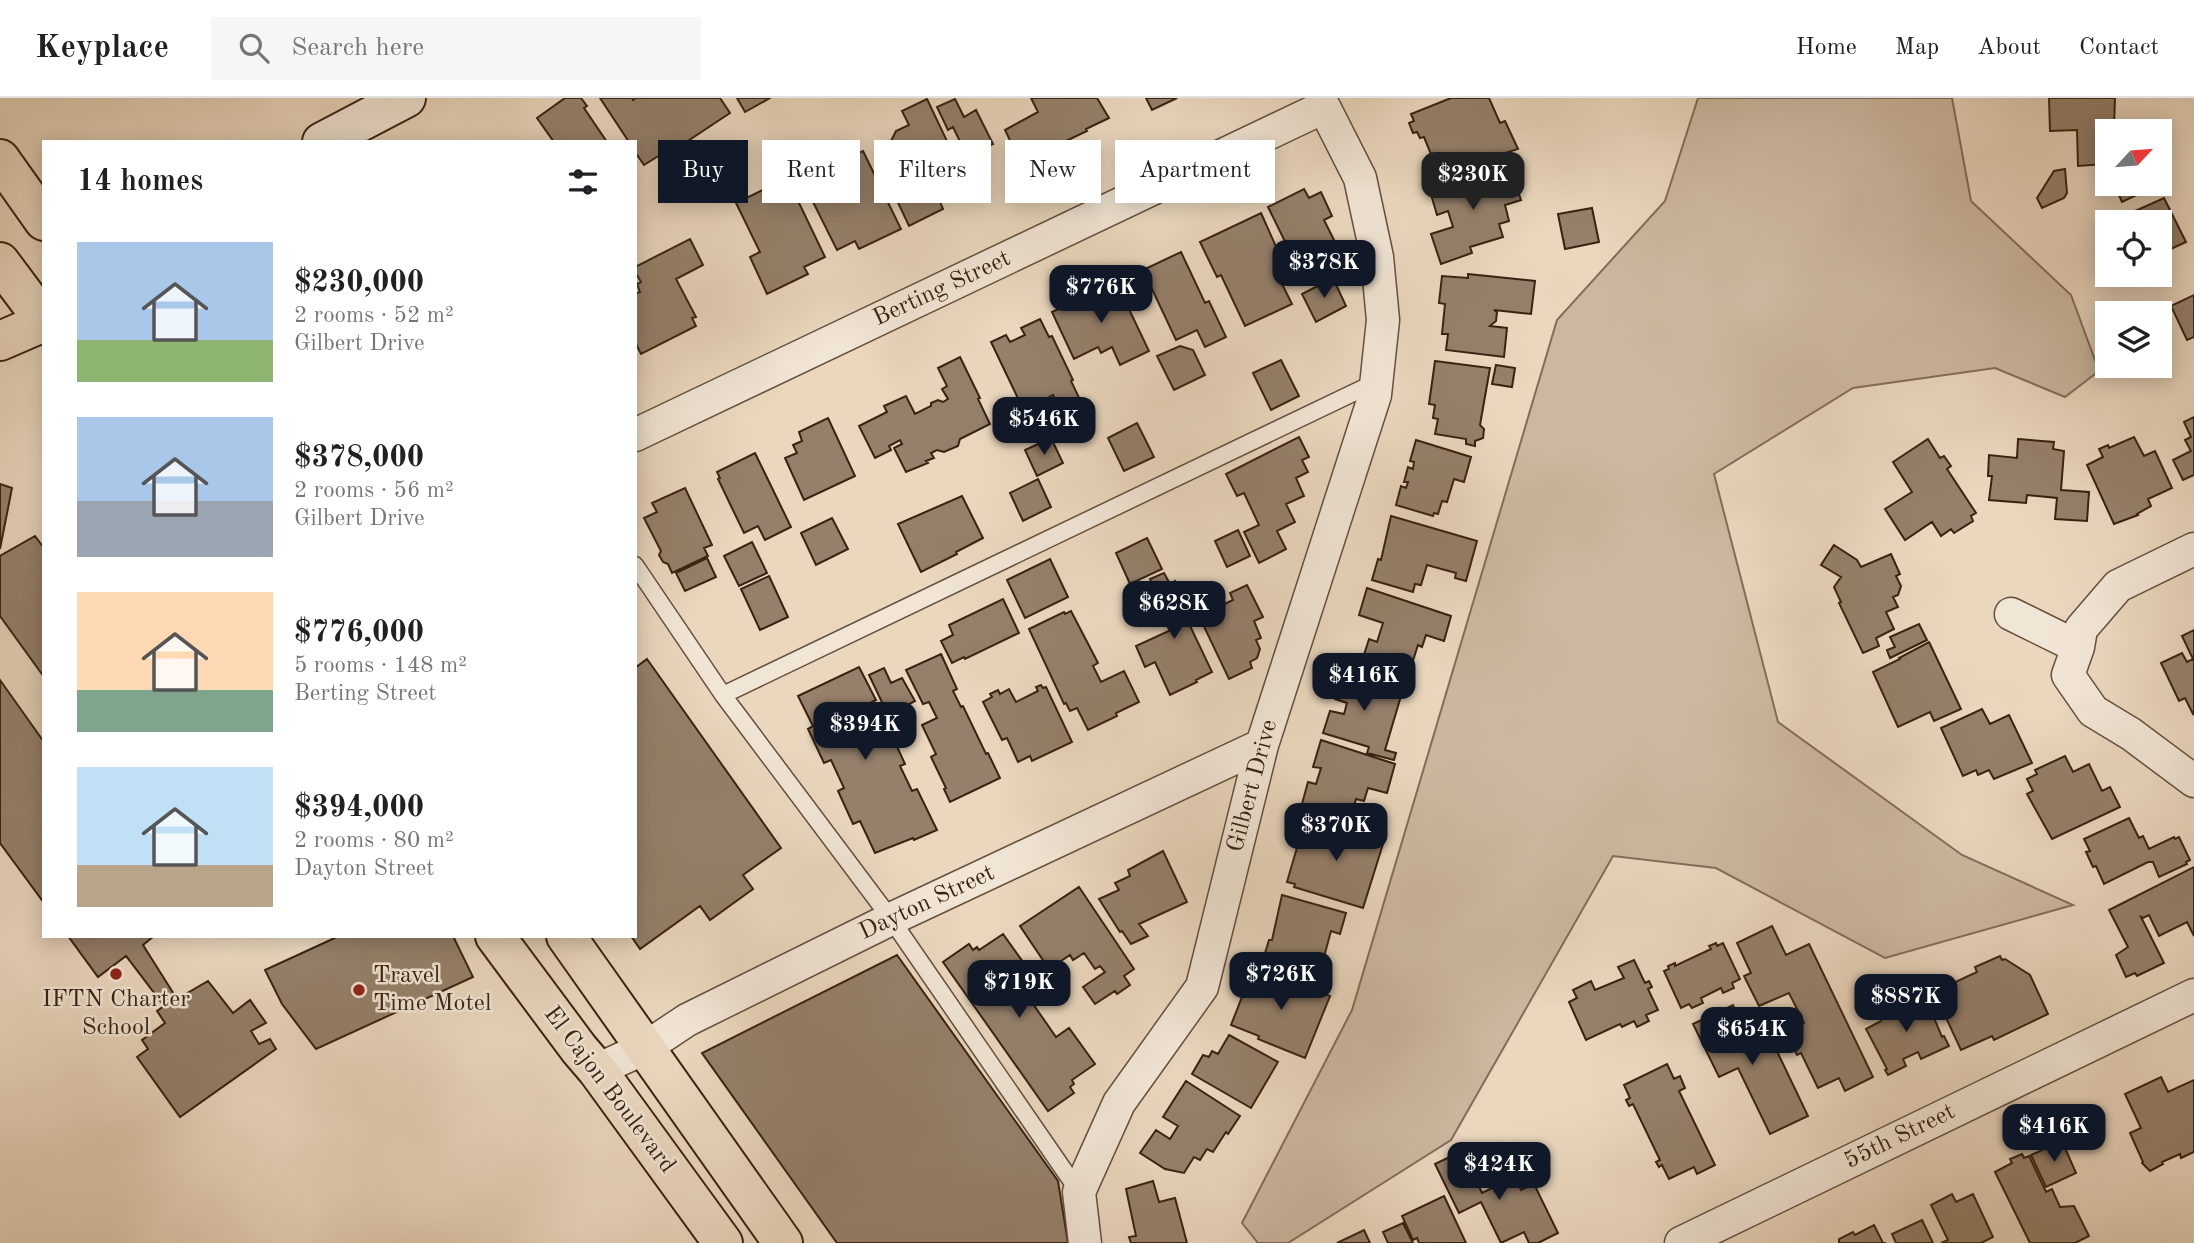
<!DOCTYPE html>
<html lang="en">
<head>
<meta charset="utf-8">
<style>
	body { margin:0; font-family:"Old Standard TT",serif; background:#f6f6f6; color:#202124; height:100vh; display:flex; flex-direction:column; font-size:26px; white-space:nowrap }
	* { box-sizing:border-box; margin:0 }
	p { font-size:23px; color:#757577 }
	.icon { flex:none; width:38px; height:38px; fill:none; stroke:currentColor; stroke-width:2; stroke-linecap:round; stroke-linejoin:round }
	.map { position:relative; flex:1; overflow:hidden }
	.panel { position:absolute; left:42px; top:42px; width:595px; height:798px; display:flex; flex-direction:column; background:#fff; border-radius:0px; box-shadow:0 4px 18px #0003 }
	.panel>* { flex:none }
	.banner { position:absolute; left:658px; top:42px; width:665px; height:63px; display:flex; gap:14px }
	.needle { width:46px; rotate:64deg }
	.buttons { position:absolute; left:2095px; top:21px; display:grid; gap:14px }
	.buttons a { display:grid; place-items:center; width:77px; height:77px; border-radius:0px; background:#fff; box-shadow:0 4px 18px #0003; font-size:35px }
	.price { position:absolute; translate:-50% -60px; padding:0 16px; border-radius:14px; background:#111827; color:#fff; font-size:23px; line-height:46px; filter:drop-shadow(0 2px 4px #0008) }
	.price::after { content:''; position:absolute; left:50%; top:42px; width:21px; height:16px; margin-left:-10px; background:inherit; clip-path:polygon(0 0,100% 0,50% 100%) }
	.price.current { background:#222; color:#fff }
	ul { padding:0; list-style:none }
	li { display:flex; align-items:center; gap:21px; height:175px; padding:0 35px }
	li span { display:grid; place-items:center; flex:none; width:196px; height:140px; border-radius:0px; color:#555 }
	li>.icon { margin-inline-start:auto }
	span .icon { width:84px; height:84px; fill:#fffc; stroke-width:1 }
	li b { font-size:30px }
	h2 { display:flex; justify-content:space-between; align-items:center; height:84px; padding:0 35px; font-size:30px }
	.tag { padding:0 24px; border-radius:0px; background:#fff; box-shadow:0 4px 18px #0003; font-size:24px; line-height:63px }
	.tag.current { background:#111827; color:#fff }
	header { display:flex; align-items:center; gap:42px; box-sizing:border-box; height:98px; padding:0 35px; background:#fff; border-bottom:2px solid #e0e0e0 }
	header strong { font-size:33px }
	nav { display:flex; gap:38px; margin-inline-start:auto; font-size:24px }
	.search { width:490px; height:63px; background:#f6f6f6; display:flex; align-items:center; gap:18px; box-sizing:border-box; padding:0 24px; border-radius:0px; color:#757577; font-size:26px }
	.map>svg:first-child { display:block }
	.green { fill:#ccb8a1; stroke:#826d5a; stroke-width:2 }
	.building { fill:#95806b; stroke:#382212; stroke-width:2 }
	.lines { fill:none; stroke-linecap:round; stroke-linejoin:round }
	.lane-casing { stroke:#644f3d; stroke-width:19 }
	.street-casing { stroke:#644f3d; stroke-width:35 }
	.secondary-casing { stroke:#382212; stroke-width:42 }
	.primary-casing { stroke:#382212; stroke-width:42 }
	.lane { stroke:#f1e5d5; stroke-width:16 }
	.street { stroke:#f1e5d5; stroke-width:32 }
	.secondary { stroke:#f1e5d5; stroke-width:38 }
	.primary { stroke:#ead7be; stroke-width:38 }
	.poi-dot { fill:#8f2418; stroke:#f1e5d5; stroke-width:2.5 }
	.labels { text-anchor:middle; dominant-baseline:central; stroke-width:5; stroke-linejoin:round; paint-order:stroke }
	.street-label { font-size:24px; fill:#382212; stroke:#f1e5d5 }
	.poi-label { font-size:24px; fill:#382212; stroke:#f1e5d5; text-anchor:start }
</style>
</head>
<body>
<header>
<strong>Keyplace</strong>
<div class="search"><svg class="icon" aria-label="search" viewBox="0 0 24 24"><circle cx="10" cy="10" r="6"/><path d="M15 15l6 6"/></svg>Search here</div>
<nav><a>Home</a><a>Map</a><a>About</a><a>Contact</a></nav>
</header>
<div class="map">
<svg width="2194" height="1145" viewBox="0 0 2194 1145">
	<rect width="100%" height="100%" fill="#ead7be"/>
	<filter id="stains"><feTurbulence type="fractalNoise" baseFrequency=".00286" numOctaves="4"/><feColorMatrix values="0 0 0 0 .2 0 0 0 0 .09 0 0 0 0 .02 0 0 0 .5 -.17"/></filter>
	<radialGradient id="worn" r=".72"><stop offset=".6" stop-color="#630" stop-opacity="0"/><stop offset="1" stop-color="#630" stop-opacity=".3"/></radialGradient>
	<path class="green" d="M1698,0h254l19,103 100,94 28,76 -34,26 -70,-29 -142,20 -139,86 64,248 184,133 111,50 -188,53 -169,-90 -103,-12 -162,284 -163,103h-30l-16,-20 110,-213 205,-690 108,-119z"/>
	<path class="building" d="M565,0h16l6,8 -3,2 23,34h-53l-17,-24z
		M600,0h32l1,2 3,-2h84l10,15 -68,45 -2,-3 -16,10 -9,-13v-10h-6z
		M737,0h33l-25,14z
		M1031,0h66l12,20 -23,11 1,2 -42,20 -1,-2 -24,12 -15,-31 33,-18z
		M1146,0h31l-25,12z
		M1451,0h38l11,25 5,-2 13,28 -79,25 -15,-37 -4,1 -3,-6 -4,1 -4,-10 5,-2 -3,-7z
		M2049,0h66l-1,28 16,-1v6h-23v28h-2v5l-27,2 -1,-36 -27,1z
		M927,1l37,78 -20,10 4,7 -9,5 4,10 -34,17 -33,-70 14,-7v-6l6,-12 13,-6 -7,-14z
		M955,1l9,18 12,-7 17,34 -26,12 -14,-29 -5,3 -11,-23z
		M863,53l38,78 -42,20 -4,-8 -18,9 -35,-70z
		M1509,67l12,35 -16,5 4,16 -10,3 4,13 -33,10 2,6 -31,11 -10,-30 22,-7 -5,-16 -11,4 -7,-24z
		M2065,71l2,24 -3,5 -22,10 -5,-10 17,-27z
		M787,80l38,79 -21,10 4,7 -41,20 -17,-37 10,-5 -24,-49z
		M2114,86h32l3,5 -27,13z
		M1304,91l5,9 12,-6 11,24 -8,4 14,28 -40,20 -30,-61z
		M2164,100l22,44 -26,12v-32h-51l-1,-3 14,-7 2,4z
		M1592,110l7,34 -34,7 -7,-35z
		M1261,115l25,56 -9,5 15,30 -47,22 -24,-51 -4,2 -17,-35z
		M690,141l13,26 -27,14 20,38 -4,1 4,8 -55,28 -6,-12v-48l5,-2 -3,-8 4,-2 -6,-10v-5z
		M1181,154l24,51 4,-2 17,36 -21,10 -8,-17 -21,10 -33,-70z
		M1468,176l67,7 -4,33 -37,-4 3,2 -1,9 -6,5 17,2 -3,29 -58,-7 2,-16h-6l3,-30 -6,-1 3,-27 26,2z
		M1333,180l13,28 -30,16 -14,-28z
		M1116,184l33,69 -29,14 -8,-18 -11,6 -3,-6 -24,12 -22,-47z
		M2194,197v42l-7,3 -16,-34z
		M1040,221l9,18 3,-1 21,44 -2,1 11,23 -20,10 -9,-19 -7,4 1,3 -22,11 -34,-71 15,-7 4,7 15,-7 -4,-7z
		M1180,248l13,4 12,25 -31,15 -17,-34z
		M960,259l20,41 -2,1 12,25 -30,15 -2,7 -14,6 -7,-2 -6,3 3,5 -8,3 2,2 -22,9 -12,-24 8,-4 -2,-4 -11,6 2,4 -16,8 -16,-32 28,-14 -3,-6 22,-10 9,18 16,-8v-3l7,-3 5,2 5,-3 -6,-10 5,-3 -9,-18z
		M1281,262l18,36 -28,14 -18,-37z
		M1435,263l55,7 -10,57 4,4 -1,9 -8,3v5l-9,-2v-5l-31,-5 3,-15 -5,-1 2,-13 -6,-1z
		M1496,267l19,3 -3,19 -20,-3z
		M2194,319v58l-11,5 -10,-20 18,-9 -6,-11 6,-3 -7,-15z
		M828,320l27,58 -51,24 -19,-42 12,-5 -4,-8 9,-4 -3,-9z
		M1137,325l17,34 -30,14 -16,-33z
		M1299,339l10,20 -7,3 6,12 -12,6 8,18 -18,8 9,18 -18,9 9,18 -27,14 -15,-31 15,-7 -15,-32 -7,3 -11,-22z
		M2134,339l10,19 11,-5 17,37 -24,11 3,7 -14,8 1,1 -24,9 -27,-59 16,-8 -4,-8 9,-4 1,3z
		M1051,340l12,25 -26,13 -12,-26z
		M1928,341l12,19 4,-2 7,10 -4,3 29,44 -5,3 2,5 -19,12 -3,-4 -10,7 -9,-14 -27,18 -20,-31 27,-17 -19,-30z
		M2018,341l36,3 -1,7 11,2 -3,39 28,2 -2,29 -32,-2 2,-21 -30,-3 -1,8 -37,-3 3,-24h-4l1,-21 28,3z
		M1416,342l55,17 -7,25 -10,-3 -7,23 -5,-1 -4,13 -4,-1 -1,3 -37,-11 5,-19 5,2 2,-6h-4l4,-15 5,2 1,-7 -4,-1z
		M755,355l36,74 -26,13 -7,-14 -14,7 -26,-54 2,-1 -3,-6z
		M1038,381l13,28 -28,14 -13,-28z
		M0,386l12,4 -12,61z
		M685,390l27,57 -8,3 4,8 -36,17 -4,-9 -5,-2 -4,-7 2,-4 -17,-33 13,-6 -5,-9z
		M962,398l21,42 -27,14 1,2 -36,18 -23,-48z
		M1391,418l86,25 -11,40 -11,-3 1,-5 -29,-8 -6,20 -6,-1 -2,8 -41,-12 6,-21 3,1z
		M832,420l16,31 -32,16 -15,-32z
		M1238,432l12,26 -23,11 -12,-26z
		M35,438l9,12v129l-44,-61v-60z
		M1147,440l15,31 -32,15 -14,-31z
		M752,444l15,31 -28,13 -15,-30z
		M1834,447l23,15 4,7 30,-13 9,20 -4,2 5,10 -3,9 -5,2 5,10 -12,5 8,17 -18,9 3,8 -16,7 -24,-50 2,-1 -7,-15 7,-10 -20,-12z
		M707,460l9,19 -31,14 -9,-18z
		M1050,461l18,38 -43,21 -18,-38z
		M1164,475l6,11 5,-3 12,26 -5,2 30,63 -16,8 1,2 -27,13 -15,-33 -10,5 -9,-21 35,-16 -6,-12 -4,2 -13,-27 7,-3 -5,-11z
		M769,478l19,41 -28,13 -19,-41z
		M1247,487l16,32 -9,4 7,17 -5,2 4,9 -3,9 -7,4 2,6 -23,11 -30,-63 34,-16 -3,-7z
		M1367,490l84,28 -7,25 -18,-6 -4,12 -4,-2 -10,31 -46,-15 7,-22 8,3 6,-19 -24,-8z
		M1003,501l16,34 -54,26 -1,-2 -12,6 -11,-22 12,-6 -4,-10z
		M1071,513l27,52 -5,3 8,16 23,-11 15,31 -23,11 1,3 -29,14 -11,-22 -7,3 -4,-8 -2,1 -35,-75 35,-17 1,2z
		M1919,526l8,16 -37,18 -3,-8 8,-3 -5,-10z
		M2194,532v83l-1,1 -8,-16 -6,3 -18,-38 21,-10 5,9 6,-3 -11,-23z
		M1929,544l32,67 -27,12 -4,-9 -32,15 -25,-55 27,-13 -1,-1z
		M941,556l16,35 -4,2 8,16 2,-1 23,48 2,-1 12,25 -50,24 -6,-13 2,-1 -15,-31 5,-3 -14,-29 15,-7 -8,-16 -6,2 -17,-34z
		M647,561l134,189 -38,27 10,14 -43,31 -10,-14 -60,43 -9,-13h4v-268z
		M1353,566l27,9 -5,16 26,7 -16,54 11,3 -2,7 -27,-7 2,-6 -46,-14 7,-22 14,3 3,-11 -12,-4 6,-22 8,2z
		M859,569l17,33 -6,3 13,26 5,-2 17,37 -5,2 12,25 5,-2 20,41 -23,10 -1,-2 -38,15 -15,-32 -7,3 -15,-33 6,-3 -13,-28 -7,3 -16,-34 5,-3 -15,-30z
		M884,570l7,15 11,-5 13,23 -27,14 -19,-40z
		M0,582l44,62v161l-44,-60z
		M1041,587l2,3 3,-1 26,55 -40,19 -2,-5 -12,6 -11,-24 -5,2 -19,-38 9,-5 -2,-3 8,-4 2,4 9,-5 7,13 22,-11 -2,-4z
		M1982,611l8,15 19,-9 23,48 -38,16 -5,-9 -11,5 -2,-5 -13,6 -22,-48z
		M1321,642l74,24 -8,29 -19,-5 -4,13 -8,-2 -7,25 -49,-13 8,-29 8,2 5,-16 -8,-1z
		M2065,658l8,16 16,-8 13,27 8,-4 10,20 -68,32 -25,-45 6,-3 -6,-12 10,-5 -2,-4z
		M1314,719l52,16 -2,6 19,5 -20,64 -69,-21 1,-3 -8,-2 11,-38 7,3z
		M2129,720l10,20 4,-2 6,13 25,-12 1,2 4,-2 11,23 -4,2 1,2 -28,13 -6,-15h-5l-44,22 -8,-18 -3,1 -7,-15 4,-1 -6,-12z
		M1163,753l24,51 -48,22 9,12 -17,8 -9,-13 -2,1 -21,-33 20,-9 -4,-7 15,-7 -2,-6z
		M2194,769v69l-7,-14 -28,14 -10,-21 -6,3 -2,-1 23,46 -27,13 -2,-3 -9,4 -10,-22 12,-8 -19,-37z
		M1079,789l55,82 -10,7 6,9 -13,9 -2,-3 -20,13 -12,-17 22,-15 -5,-6 -5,3 -11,-16 -11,7 -3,-5 -21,14 -29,-43z
		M1282,797l64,18 -6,21 -9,-3 -13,48 -56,-16 7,-23h3z
		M1772,828l14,29 23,-11 64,133 -28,14 -6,-13 -21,10 -17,-35 -4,2 -11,-23 18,-9 -15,-30 -30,13 -15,-30 7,-3 -14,-30z
		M1003,836l25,35 -13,9 41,59 13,-9 26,36 -23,16 2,4 -4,3 4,6 -26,18 -105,-149 26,-18 4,6 4,-3 2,3z
		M68,838h86l-11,9 34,54 31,-18 25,32 17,-13 16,23 -15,8 8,13 11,-5 6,10 -96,68 -43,-60 11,-8 -6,-9 23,-17 -8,-12 7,-5 -38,-50 -28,21z
		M339,838h114l20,41 -157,72 -34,-45 -17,-34z
		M1716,845l1,3 6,-3 17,36 -8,4 2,5 -11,5 -2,-5 -20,10 2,5 -11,5 -3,-4 -8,4 -17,-37 5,-2 -1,-3 7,-3v3l36,-17 -2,-3z
		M897,857l161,226 10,62h-231l-135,-190z
		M2000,858l2,4 3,-1 25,16 18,39 -54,26 -2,-4 -31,14 -27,-58 43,-20 -2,-5z
		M1634,862l11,23 4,-2 3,6 -4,2 10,21 -12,5 3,6 -12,6 -3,-6 -12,6 -2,-3 -34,16 -17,-38 8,-4 -4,-8 18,-9 4,9 29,-12 -6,-11z
		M1253,871l22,8v-3l55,22 -25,62 -47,-19 1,-3 -28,-11z
		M1926,901l16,38 2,-1 5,10 -28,13 -3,-7 -15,7 3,7 -18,9 -3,-5 2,-1 -21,-40 15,-8 -6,-11 18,-9 6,12z
		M1733,907l6,14 8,-4 16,33 10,-5 35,73 -38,18 -32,-66 -19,9 -26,-53z
		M1229,937l49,27 -27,46 -59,-34 11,-19 6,2 3,-6 6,3z
		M1667,966l7,15 6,-3 5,12 -6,3 36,74 -18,9 -3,-7 -25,12 -7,-14 -3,2 -3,-5 4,-2 -27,-56 -4,2 -3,-6 4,-2 -6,-13z
		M2161,979l7,15 26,-12v72l-13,6 -1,-4 -18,8 1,2 -13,7 -8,-8 1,-1 -13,-29 11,-5 -16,-34z
		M1186,983l54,35 -12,18 -2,-2 -13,20 -6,-3 -7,11 -6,-3 -10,16 -19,-4 -25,-16 16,-23 14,9 8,-13 -15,-9z
		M2062,1043l14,32 -30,14 -15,-32z
		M1462,1053l20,42 33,-16 6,13 13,-6 24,49 -20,10h-9l-5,-11 -23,11 -20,-41 -22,11 -24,-49z
		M2022,1056l2,4 5,-2 17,36 6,-3 8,18 14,-1 15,30 -14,7h-45l-35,-71 17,-9 -2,-4z
		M1153,1083l6,21 16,-4 12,45h-56l-2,-6 7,-1 -10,-47z
		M1952,1096l4,8 17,-8 20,43 -12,6h-40l7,-3 -17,-35z
		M1444,1098l22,47h-47l-2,-5 -4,2 -11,-24z
		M1922,1122l11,23h-37l-4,-9z
		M1403,1125l10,20h-25l-5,-11z
		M1874,1127l9,18h3h-47v-4l14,-7 2,3z
		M1364,1132l6,13h-33z"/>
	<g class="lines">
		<defs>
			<path id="lane" d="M635,467l88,130 168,224 188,273
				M723,597l653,-313"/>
			<path id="street" d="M635,337l689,-328 36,71 17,79 6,63 -8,75 -113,350 -60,242 -83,116 -40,89 6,51
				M2011,516l67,33 -10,28 25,36 38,23 63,47
				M2078,549l3,-18 37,-43 76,-37
				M597,972l48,-22 42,-28 204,-101 371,-174
				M1681,1145l513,-248"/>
			<path id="secondary" d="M322,44l84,-44"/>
			<path id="primary" d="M0,61l44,62
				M0,164l44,59
				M0,243l44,-19
				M495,838l84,113 18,21 126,173
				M566,838l217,307"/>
		</defs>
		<use href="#lane" class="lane-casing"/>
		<use href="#street" class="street-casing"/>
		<use href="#secondary" class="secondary-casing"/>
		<use href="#primary" class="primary-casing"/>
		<use href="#lane" class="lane"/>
		<use href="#street" class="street"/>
		<use href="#secondary" class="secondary"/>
		<use href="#primary" class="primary"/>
	</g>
	<g class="poi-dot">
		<circle cx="116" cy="876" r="7"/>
		<circle cx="359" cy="892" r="7"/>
	</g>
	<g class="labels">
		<g class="street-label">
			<text transform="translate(942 191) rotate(-25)">Berting Street</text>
			<text transform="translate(1253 688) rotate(-75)">Gilbert Drive</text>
			<text transform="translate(927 805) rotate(-25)">Dayton Street</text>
			<text transform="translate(609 992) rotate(53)">El Cajon Boulevard</text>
			<text transform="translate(1900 1039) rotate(-26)">55th Street</text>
		</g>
		<g class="poi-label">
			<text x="373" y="878">Travel<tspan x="373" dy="28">Time Motel</tspan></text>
			<text x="116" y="902" text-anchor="middle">IFTN Charter<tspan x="116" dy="28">School</tspan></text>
		</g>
	</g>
	<rect width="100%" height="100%" filter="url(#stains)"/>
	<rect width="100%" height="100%" fill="url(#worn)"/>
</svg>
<div class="buttons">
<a><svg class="needle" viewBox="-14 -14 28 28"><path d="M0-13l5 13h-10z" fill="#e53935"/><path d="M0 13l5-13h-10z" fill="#757577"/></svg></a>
<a><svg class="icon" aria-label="locate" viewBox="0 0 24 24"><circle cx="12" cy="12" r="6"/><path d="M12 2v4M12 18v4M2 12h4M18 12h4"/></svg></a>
<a><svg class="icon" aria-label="layers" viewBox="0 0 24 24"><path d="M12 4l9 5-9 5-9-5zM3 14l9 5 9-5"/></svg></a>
</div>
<b class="price current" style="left:1473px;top:114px">$230K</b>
<b class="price" style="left:1324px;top:202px">$378K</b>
<b class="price" style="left:1101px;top:227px">$776K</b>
<b class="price" style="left:1044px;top:359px">$546K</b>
<b class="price" style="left:1174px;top:543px">$628K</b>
<b class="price" style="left:1364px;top:615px">$416K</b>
<b class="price" style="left:865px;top:664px">$394K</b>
<b class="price" style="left:1336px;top:765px">$370K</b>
<b class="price" style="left:1281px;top:914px">$726K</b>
<b class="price" style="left:1019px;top:922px">$719K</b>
<b class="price" style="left:1906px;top:936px">$887K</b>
<b class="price" style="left:1752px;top:969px">$654K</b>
<b class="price" style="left:2054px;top:1066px">$416K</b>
<b class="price" style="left:1499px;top:1104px">$424K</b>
<div class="banner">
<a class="tag current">Buy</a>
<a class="tag">Rent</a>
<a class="tag">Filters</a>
<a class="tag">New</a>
<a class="tag">Apartment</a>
</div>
<section class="panel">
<h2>14 homes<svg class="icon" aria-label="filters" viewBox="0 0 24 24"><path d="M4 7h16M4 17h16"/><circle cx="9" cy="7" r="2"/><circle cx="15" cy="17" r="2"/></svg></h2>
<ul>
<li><span style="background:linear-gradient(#a9c7e8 70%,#8fb573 0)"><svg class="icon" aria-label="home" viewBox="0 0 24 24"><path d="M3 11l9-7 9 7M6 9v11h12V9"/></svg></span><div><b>$230,000</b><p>2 rooms · 52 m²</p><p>Gilbert Drive</p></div></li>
<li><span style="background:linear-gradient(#a9c7e8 60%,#9aa5b1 0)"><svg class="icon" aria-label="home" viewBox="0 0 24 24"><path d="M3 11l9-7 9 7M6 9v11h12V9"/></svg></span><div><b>$378,000</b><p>2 rooms · 56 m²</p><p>Gilbert Drive</p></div></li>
<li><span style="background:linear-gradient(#ffd9b3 70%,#7fa58c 0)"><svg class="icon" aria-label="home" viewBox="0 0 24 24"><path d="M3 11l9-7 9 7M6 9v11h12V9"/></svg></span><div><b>$776,000</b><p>5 rooms · 148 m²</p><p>Berting Street</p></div></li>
<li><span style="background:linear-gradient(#bfe0f5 70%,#b9a48a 0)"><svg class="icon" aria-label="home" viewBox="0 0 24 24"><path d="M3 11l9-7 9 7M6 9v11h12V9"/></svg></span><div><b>$394,000</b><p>2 rooms · 80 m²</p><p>Dayton Street</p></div></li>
</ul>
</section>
</div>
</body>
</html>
